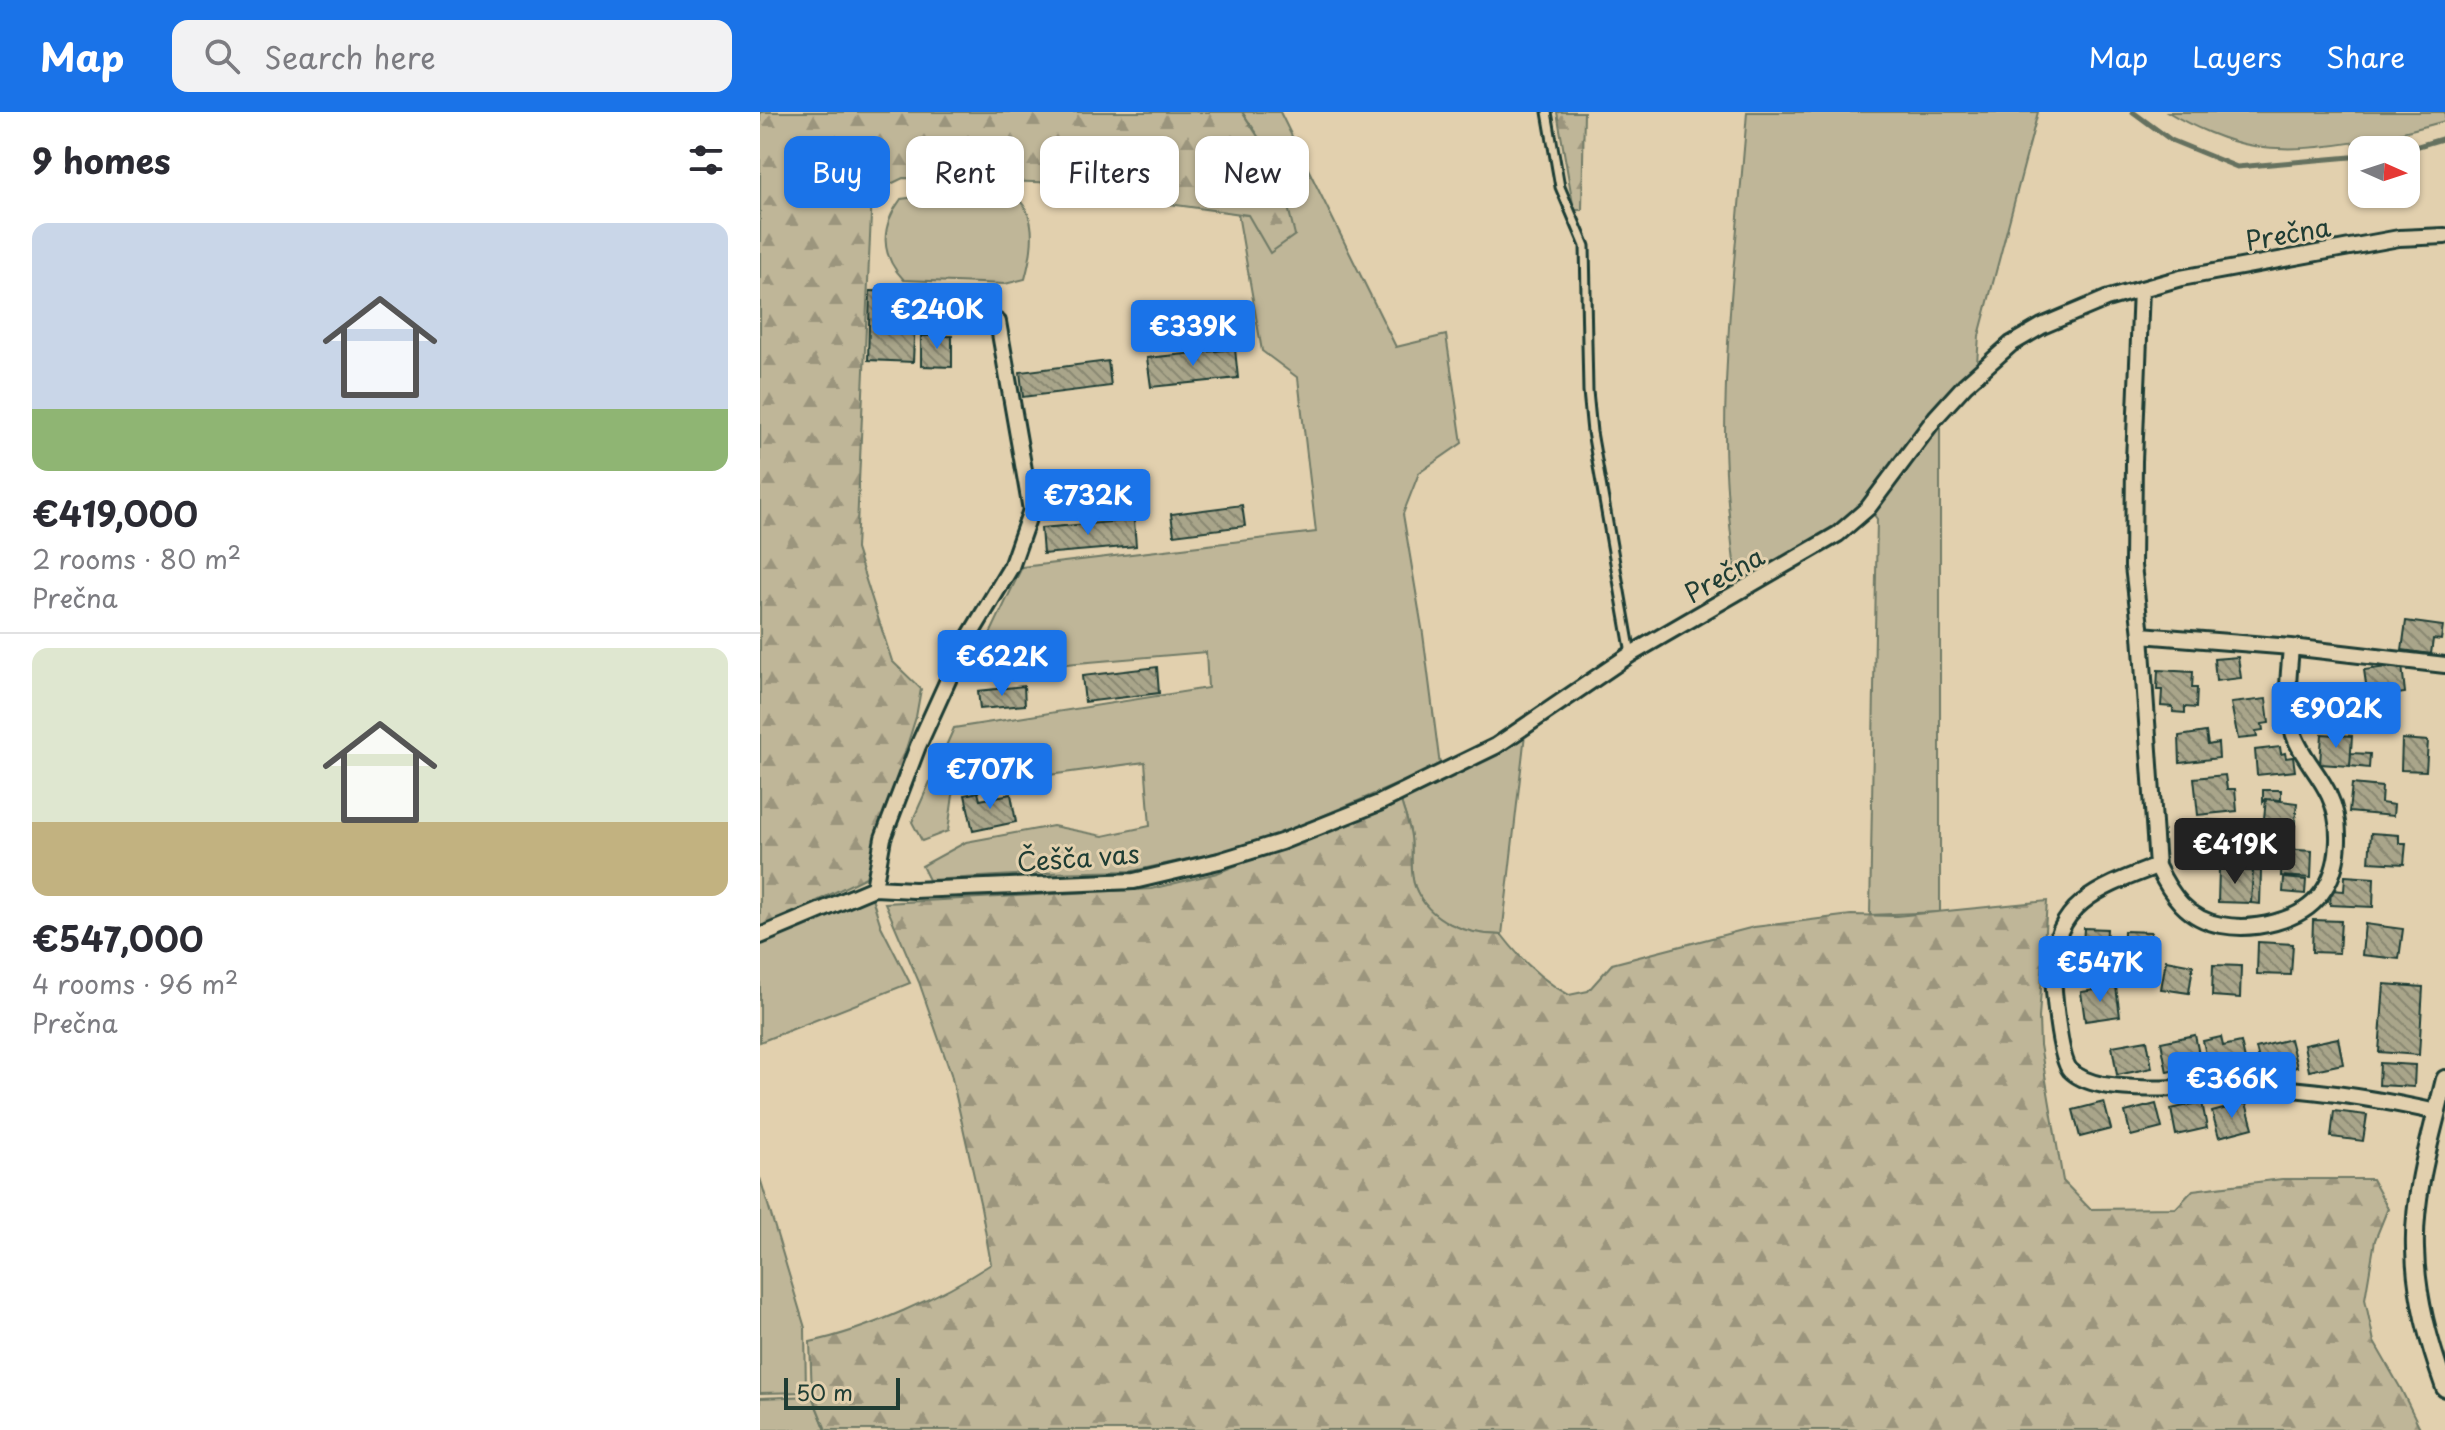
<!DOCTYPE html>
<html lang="en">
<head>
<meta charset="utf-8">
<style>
	body { margin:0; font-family:"Playpen Sans",sans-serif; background:#f2f2f3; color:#2b2b33; height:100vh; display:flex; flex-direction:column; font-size:30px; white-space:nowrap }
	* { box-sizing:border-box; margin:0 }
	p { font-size:26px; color:#7c7c81 }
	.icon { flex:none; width:44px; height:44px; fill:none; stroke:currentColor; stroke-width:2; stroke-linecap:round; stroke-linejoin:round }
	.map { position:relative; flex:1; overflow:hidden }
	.side { display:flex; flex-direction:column; background:#fff; width:760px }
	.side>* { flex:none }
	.hud { position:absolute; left:24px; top:24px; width:760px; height:72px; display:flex; gap:16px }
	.needle { width:52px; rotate:93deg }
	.buttons { position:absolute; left:1588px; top:24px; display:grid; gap:16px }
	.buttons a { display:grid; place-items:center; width:72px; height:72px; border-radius:16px; background:#fff; box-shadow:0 2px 6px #0004; font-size:40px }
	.scale { position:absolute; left:24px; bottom:20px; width:116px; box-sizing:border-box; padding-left:8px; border:4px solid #1f3d34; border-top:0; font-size:22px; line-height:28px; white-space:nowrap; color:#1f3d34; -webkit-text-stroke:6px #e2d0ae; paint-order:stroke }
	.price { position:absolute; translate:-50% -68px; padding:0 18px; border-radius:8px; background:#1a73e8; color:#fff; font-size:26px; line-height:52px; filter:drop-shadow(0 2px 4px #0008) }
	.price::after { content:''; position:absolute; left:50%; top:48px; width:24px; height:18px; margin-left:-12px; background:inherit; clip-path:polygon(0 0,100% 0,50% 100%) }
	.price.on { background:#222; color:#fff }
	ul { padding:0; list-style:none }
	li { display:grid; align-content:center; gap:16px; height:424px; padding:0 32px }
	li+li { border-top:2px solid #e1e1e2 }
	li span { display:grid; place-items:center; height:248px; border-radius:16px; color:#555 }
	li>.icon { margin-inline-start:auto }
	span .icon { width:144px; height:144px; fill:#fffc; stroke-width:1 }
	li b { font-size:34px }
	h2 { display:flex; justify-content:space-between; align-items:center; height:96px; padding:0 32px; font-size:34px }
	.pill { padding:0 28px; border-radius:16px; background:#fff; box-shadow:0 2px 6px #0004; font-size:28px; line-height:72px }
	.pill.on { background:#1a73e8; color:#fff }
	header { display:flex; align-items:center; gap:48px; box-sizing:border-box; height:112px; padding:0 40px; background:#1a73e8; color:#fff }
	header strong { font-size:38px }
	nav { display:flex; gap:44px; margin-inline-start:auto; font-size:28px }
	.search { width:560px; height:72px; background:#f2f2f3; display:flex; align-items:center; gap:20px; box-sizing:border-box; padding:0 28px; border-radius:16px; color:#7c7c81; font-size:30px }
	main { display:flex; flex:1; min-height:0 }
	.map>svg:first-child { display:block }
	.grass { fill:#bfb698; stroke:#6f7a66; stroke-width:2 }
	.forest { fill:url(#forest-firs); stroke:#6f7a66; stroke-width:2 }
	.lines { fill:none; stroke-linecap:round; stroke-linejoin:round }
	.stream { stroke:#65715f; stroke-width:5 }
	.building { fill:url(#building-back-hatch); stroke:#1f3d34; stroke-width:2 }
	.service-casing { stroke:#1f3d34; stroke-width:13 }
	.minor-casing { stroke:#1f3d34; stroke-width:20 }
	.tertiary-casing { stroke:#1f3d34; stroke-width:22 }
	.service { stroke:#e2d0ae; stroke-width:7 }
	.minor { stroke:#e2d0ae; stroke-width:14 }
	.tertiary { stroke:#e2d0ae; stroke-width:16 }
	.labels { text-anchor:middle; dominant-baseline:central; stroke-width:6; stroke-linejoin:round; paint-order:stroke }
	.street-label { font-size:26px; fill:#1f3d34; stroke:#e2d0ae }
</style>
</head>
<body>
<header>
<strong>Map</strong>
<div class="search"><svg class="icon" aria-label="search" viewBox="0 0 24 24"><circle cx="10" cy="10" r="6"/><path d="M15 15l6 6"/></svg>Search here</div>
<nav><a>Map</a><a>Layers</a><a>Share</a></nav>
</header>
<main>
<section class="side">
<h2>9 homes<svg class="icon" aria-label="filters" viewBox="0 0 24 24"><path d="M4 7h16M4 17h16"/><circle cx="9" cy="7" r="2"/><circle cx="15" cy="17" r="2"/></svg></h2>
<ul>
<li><span style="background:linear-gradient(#c9d6e8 75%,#8fb573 0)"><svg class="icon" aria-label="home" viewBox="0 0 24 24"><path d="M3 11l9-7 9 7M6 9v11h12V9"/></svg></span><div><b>€419,000</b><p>2 rooms · 80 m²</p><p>Prečna</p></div></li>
<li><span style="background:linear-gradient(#dfe7d0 70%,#c2b280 0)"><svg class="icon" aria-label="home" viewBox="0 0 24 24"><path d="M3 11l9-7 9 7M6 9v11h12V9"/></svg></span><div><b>€547,000</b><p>4 rooms · 96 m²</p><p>Prečna</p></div></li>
</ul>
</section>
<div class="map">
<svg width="1685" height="1318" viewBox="0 0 1685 1318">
	<defs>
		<pattern id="forest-firs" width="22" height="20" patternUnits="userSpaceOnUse" patternTransform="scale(2)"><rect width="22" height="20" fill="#bfb698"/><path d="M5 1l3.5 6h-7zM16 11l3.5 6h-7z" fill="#9b957d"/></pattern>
		<pattern id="building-back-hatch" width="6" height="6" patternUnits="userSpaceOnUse" patternTransform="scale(2)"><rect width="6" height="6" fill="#a9a58a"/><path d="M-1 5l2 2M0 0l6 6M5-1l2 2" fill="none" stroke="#898872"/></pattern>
	</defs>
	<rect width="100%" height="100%" fill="#e2d0ae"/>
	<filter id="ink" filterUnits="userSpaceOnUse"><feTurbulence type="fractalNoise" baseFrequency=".0125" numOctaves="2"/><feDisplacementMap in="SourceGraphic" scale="16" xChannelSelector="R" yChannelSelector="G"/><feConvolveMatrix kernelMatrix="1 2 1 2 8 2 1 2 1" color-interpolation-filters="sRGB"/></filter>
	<g filter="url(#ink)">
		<path class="grass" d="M482,0h38l116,235 50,-12 16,108 -43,30 -16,41 20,120 17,132 -155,66 -47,16 -105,23 -86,2 -118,7 -7,-14 44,-24 87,-16 50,10 47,-10 -5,-64 -191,26 -6,43 -26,10 -10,-19 42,-94 254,-40 -2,-36 -234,20 50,-105 294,-35 -18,-154 -36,-27 -24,-137 10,1 8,-83z
			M987,0h291l-59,224 -2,27 -51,55 -65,86 -27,24 -97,60c-6,-51 -12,-102 -12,-153 0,-107 14,-216 22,-323z
			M1408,0h277v9c-58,16 -130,34 -191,25 -27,-4 -63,-20 -86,-34z
			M164,84l93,2c22,19 15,55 8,81l-20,5 -101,-4c-24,-25 -24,-53 -3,-81z
			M1180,314v486l-70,3 7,-396 -5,-7z
			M765,622l-23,201c-35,0 -73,-13 -87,-48 -6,-15 -2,-34 -4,-50 -1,-11 -7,-24 -10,-36z
			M112,786l9,28 29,57 -150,59v-102l85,-38z
			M0,1066l45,150 1,64 -46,1z
			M52,1284l14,34h-66v-32z"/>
		<path class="forest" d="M0,0h482l36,55 17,68 -25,18 -22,-38 -79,-11 -68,-20 -198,-6 -31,15 -16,356 36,112 29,28 -5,28 -50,160 -106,52z
			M797,0h27l-2,98h-8z
			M641,689c3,12 9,25 10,36 2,16 -2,35 4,50 14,35 52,48 87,48 19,25 39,45 67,60l19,-4 24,-27 142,-37 97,-12 45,1 151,-15 -8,117 1,27 23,136 27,28 86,-1 17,-18 89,-11h90l16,29 -13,32 -10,59 9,43 27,47 20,41h-1595l-14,-34 -2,-54c58,-12 132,-46 181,-78l-10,-57 -30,-133 -32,-92 -34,-79 266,-14 66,-16z"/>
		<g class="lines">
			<path class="stream" d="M1373,0l38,28 66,27 125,-11
				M1645,38l40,-12"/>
		</g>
		<path class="building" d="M110,179l46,1 -3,70 -45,-2z
			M161,224h31v31l-31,-1z
			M475,237l3,29 -87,9 -4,-29z
			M348,249l3,25 -88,11 -3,-25z
			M482,393l3,21 -71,9 -3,-21z
			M374,408l2,26 -93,8 -2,-26z
			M1646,509l37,5 -2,14 -8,-1 -2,15 -29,-4z
			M1478,545l3,21 -25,3 -2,-22z
			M1642,553l3,28 -37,5 -4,-28z
			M397,555l2,26 -74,9 -3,-26z
			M1398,558l35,2 -1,16h5l-1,20 -11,-1v6l-12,-1v-5l-12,-1 1,-16h-5z
			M1552,572l26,2 -1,32 -27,-1z
			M264,574l1,19 -45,4 -2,-18z
			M1506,587l3,24 -7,1 1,6 -7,1 1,6 -19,2 -7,-36z
			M1446,620l2,13 10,-2 1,15 -39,5 -1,-27z
			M1562,622l30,2 -2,30 -30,-2z
			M1642,627l26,2 -2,30 -25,-1z
			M1520,635l1,7 4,-1 1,5 7,-1 2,14 -38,4 -2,-25z
			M1591,641l19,1 -1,14 -19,-2z
			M1465,663l2,14h8l2,22 -39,4 -4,-37z
			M1592,672l30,3 -1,16 13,2 -1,11 -44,-4z
			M1503,678h18v10l-15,-1 -3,3z
			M218,680l2,8 31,-6 5,28 -43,9 -8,-36z
			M1506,687l31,4 -3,28 -31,-3z
			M1448,708l31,2 -2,29 -31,-3z
			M1414,718l22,1 -1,27h-21z
			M1611,721l28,2v8h7l-2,21 -35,-2z
			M1522,737l30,2 -1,27 -30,-2z
			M1459,757l34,2 -2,32 -33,-1z
			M1493,759h8l-1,33 -9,-1z
			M1585,764l29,2 -1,29 -43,-2 1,-15 13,1z
			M1524,766l22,2 -1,14 -22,-2z
			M1553,808l28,1 -2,32 -27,-1z
			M1605,812l38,5 -4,30 -37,-4z
			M1324,816l23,1 -2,34 -23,-2z
			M1364,819l27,1 -1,32 -27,-1z
			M1498,830l35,2 -2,31 -34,-1z
			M1406,848l27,5 -4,28 -28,-4z
			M1453,853l28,1 -1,32 -28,-2z
			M1624,872l39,3 -4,68 -40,-3z
			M1356,875l4,29 -35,5 -4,-29z
			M1435,923l7,34 -14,3v-5l-21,5 -6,-30z
			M1461,925l2,9 18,-4 6,26 -36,8 -8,-35z
			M1578,926l5,26 -34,7 -5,-26z
			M1530,927l7,28 -34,8 -7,-27z
			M1387,928l5,28 -35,7 -5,-29z
			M1620,951l35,2 -1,22 -35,-2z
			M1344,990l7,27 -31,8 -7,-27z
			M1442,990l5,26 -31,7 -5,-26z
			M1486,991l7,25 -34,9 -7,-25z
			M1396,992l6,24 -31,8 -6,-24z
			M1574,999l33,4 -4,26 -32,-4z"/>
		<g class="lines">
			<defs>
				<path id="service" d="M787,0l13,75 25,59 3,145 4,41 39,222"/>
				<path id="minor" d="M1381,177l-7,172 -1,105 8,69 16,231c-52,20 -104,36 -104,102 0,19 6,89 17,102 8,8 23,13 33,15 52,8 106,-1 159,2 58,3 117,12 175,25
					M1381,523l150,12 154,18
					M1397,754c14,29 30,53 64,59 31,6 80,-3 100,-31 20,-26 22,-70 8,-99 -10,-22 -29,-40 -36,-63 -9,-27 -4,-57 -2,-85
					M114,776l9,-50 35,-92 45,-99 48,-80 20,-57 -33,-188
					M0,824l114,-48 40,2 220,-9 85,-20 62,-19 98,-39 117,-57 135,-92 207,-120 30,-26 68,-91 29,-32 46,-41 31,-18 64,-27 75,-21 218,-40 46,-2"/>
				<path id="tertiary" d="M1685,967c-13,55 -32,113 -30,170 1,48 14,94 30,139"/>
			</defs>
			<use href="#service" class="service-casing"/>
			<use href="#minor" class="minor-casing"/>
			<use href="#tertiary" class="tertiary-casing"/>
			<use href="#service" class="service"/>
			<use href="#minor" class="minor"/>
			<use href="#tertiary" class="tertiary"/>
		</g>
	</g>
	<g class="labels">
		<g class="street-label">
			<text transform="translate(1528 121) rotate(-10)">Prečna</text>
			<text transform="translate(964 462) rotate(-29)">Prečna</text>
			<text transform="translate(318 745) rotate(-4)">Češča vas</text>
		</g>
	</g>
</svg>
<div class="buttons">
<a><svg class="needle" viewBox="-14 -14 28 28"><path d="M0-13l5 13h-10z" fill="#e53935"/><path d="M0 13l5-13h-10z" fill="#7c7c81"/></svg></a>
</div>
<div class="scale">50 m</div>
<b class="price" style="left:177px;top:239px">€240K</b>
<b class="price" style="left:433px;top:256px">€339K</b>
<b class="price" style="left:328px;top:425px">€732K</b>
<b class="price" style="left:242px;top:586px">€622K</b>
<b class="price" style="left:1576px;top:638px">€902K</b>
<b class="price" style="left:230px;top:699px">€707K</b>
<b class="price on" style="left:1475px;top:774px">€419K</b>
<b class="price" style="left:1340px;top:892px">€547K</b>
<b class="price" style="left:1472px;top:1008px">€366K</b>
<div class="hud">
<a class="pill on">Buy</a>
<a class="pill">Rent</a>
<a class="pill">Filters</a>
<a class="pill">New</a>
</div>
</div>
</main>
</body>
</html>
